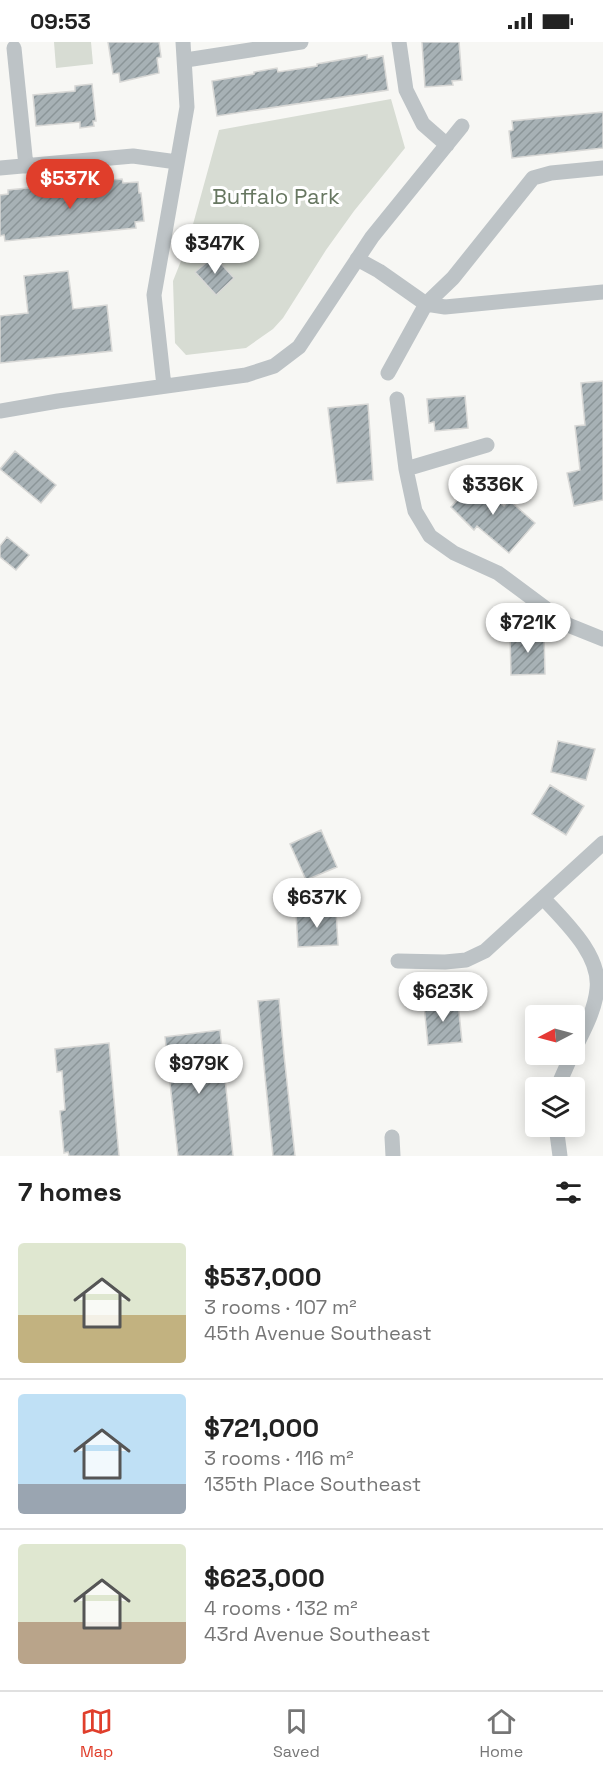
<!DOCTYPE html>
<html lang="en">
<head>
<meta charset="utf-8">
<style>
	body { margin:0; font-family:"Space Grotesk",sans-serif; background:#f2f2f2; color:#222; height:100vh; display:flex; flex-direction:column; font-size:22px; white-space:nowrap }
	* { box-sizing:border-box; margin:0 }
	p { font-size:20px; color:#767676 }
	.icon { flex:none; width:33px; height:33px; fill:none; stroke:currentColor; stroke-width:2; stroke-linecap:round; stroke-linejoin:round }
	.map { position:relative; height:1114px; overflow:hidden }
	.details { display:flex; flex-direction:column; background:#fff; flex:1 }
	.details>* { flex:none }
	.needle { width:39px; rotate:264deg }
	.buttons { position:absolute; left:525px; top:963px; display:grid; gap:12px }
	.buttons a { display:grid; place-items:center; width:60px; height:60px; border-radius:6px; background:#fff; box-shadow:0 3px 15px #0003; font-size:30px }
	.price { position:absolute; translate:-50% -51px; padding:0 14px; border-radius:21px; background:#fff; color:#222; font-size:20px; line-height:39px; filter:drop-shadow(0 2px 3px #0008) }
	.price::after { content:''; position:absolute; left:50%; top:36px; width:18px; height:14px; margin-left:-9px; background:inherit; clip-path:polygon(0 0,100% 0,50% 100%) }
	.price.active { background:#e03e2b; color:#fff }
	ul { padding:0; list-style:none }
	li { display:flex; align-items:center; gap:18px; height:150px; padding:0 18px }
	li+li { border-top:2px solid #e0e0e0 }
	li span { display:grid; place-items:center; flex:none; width:168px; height:120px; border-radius:6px; color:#555 }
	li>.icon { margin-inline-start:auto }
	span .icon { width:72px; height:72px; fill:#fffc; stroke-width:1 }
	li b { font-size:26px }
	h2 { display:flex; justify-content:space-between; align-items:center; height:72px; padding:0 18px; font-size:26px }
	.status { display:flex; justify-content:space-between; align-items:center; height:42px; padding:0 30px; background:#fff; direction:ltr }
	.status svg { height:16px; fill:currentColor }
	.tabs { display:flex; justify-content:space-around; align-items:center; height:84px; border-top:2px solid #e0e0e0; background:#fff; font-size:16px; color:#767676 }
	.tabs a { display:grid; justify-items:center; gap:3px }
	.tabs .active { color:#e03e2b }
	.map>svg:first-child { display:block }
	.green { fill:#d7dcd3 }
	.building { fill:url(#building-hatch); stroke:#d8d8d6; stroke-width:1.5 }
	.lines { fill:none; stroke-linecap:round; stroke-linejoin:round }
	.minor { stroke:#bdc3c6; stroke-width:15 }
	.labels { text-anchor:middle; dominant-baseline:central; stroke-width:6; stroke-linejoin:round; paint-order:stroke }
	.park-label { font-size:22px; fill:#677761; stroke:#fff }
</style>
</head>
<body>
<div class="status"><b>09:53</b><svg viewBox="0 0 49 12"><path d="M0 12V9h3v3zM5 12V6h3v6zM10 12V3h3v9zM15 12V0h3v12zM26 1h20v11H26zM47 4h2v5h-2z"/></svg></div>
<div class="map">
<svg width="603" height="1114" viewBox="0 0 603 1114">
	<defs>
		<pattern id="building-hatch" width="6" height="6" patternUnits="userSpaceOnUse" patternTransform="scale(1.5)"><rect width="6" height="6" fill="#a7b1b5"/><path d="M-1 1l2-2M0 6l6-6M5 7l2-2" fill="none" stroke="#8b9598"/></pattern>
	</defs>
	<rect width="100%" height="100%" fill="#f7f7f4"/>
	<path class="green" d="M54,0h37l2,22 -37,4z
		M391,57l14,49 -51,63 -28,39 -43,68 -10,11 -27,19 -60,7 -11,-12 -2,-62 14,-35 32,-116z"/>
	<path class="building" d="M108,0h51l2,15 -4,1 2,15 -39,9 -1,-9 -6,1z
		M422,0h37l3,38 -10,1 1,4 -28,2z
		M367,13v4l16,-3 5,34 -171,26 -5,-35 42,-7v-2l23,-4 1,4 39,-6v-2z
		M92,42l4,37h-3l1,5 -14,2v-6l-44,4 -3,-31 42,-4v-5z
		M603,70v36l-91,10 -3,-27 4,-1 -1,-9z
		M122,137l1,4 15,-1 1,11h2l3,28 -9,1 1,6 -131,13 -1,-6 -4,1v-41l8,-1v-4z
		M214,214l20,22 -18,17 -21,-23z
		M68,229l5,38 34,-4 5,46 -112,12v-47l28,-3 -4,-37z
		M603,339v119l-29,6 -7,-33 13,-3 -5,-44 10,-1 -4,-42z
		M465,354l3,32 -33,3 -1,-9 -5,1 -2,-24z
		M368,362l5,76 -36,3 -9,-75z
		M15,409l41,34 -15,18 -41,-34z
		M475,438l29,26 5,-6 26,23 -26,30 -32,-27 -3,4 -23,-23z
		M7,495l22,18 -13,15 -16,-13v-11z
		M544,592l1,40 -34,1 -1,-40z
		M558,699l37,8 -9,31 -35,-8z
		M550,743l34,21 -18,29 -34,-21z
		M321,788l16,37 -31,13 -16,-36z
		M336,869l2,34 -40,2 -2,-34z
		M279,957l5,56 11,101h-22l-10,-100 -5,-55z
		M458,960l4,40 -34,3 -4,-40z
		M220,988l13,126h-55l-13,-119z
		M109,1001l10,113h-50l-1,-4 -4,1 -4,-42 5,-1 -3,-39 -5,1 -2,-23z"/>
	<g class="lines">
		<path class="minor" d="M399,0l7,48 17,34 24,21
			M14,6l12,118
			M186,18l115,-18
			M0,126l133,-12 44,6
			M357,217l22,12 47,33 19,3 158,-15
			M388,331l38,-69 27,-26 80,-100 18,-5 52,-5
			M164,344l-10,-91 33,-188 -4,-65
			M397,357l9,70 9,42 15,25 24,17 44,20 70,52 35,14
			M0,369l58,-10 188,-26 28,-9 25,-19 73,-110 90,-111
			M406,427l81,-24
			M544,857c21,23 57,56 53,90 -2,21 -13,41 -23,61
			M398,919l47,1 21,-2 19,-9 118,-108
			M557,1046l15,-34
			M556,1084l4,30
			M392,1095l1,19"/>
	</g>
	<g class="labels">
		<g class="park-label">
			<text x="276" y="154">Buffalo Park</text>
		</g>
	</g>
</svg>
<div class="buttons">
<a><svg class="needle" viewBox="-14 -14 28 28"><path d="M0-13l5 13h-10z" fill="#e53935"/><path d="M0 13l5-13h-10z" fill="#767676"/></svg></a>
<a><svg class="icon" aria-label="layers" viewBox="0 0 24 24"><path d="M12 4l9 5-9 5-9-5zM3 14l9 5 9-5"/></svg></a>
</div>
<b class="price active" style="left:70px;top:168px">$537K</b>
<b class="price" style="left:215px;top:233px">$347K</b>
<b class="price" style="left:493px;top:474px">$336K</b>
<b class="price" style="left:528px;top:612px">$721K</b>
<b class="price" style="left:317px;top:887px">$637K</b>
<b class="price" style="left:443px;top:981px">$623K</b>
<b class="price" style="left:199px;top:1053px">$979K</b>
</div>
<section class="details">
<h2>7 homes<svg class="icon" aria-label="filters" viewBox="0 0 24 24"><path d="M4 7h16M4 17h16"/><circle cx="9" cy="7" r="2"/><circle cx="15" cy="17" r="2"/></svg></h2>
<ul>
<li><span style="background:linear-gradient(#dfe7d0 60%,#c2b280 0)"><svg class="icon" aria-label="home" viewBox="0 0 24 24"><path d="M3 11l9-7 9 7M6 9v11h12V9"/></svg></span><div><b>$537,000</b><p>3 rooms · 107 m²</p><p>45th Avenue Southeast</p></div></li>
<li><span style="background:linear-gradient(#bfe0f5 75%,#9aa5b1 0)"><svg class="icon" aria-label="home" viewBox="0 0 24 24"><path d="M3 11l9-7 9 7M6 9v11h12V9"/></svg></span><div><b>$721,000</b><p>3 rooms · 116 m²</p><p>135th Place Southeast</p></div></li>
<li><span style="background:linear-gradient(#dfe7d0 65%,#b9a48a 0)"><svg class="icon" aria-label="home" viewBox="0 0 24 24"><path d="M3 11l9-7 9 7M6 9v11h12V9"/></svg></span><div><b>$623,000</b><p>4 rooms · 132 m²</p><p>43rd Avenue Southeast</p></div></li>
</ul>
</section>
<nav class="tabs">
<a class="active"><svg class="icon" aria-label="map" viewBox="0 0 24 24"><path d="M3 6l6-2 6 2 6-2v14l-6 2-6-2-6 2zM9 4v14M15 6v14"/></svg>Map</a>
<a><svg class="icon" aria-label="saved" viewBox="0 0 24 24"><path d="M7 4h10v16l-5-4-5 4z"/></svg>Saved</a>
<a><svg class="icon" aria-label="home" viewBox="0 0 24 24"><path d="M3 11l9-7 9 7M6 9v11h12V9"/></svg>Home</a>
</nav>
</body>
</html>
